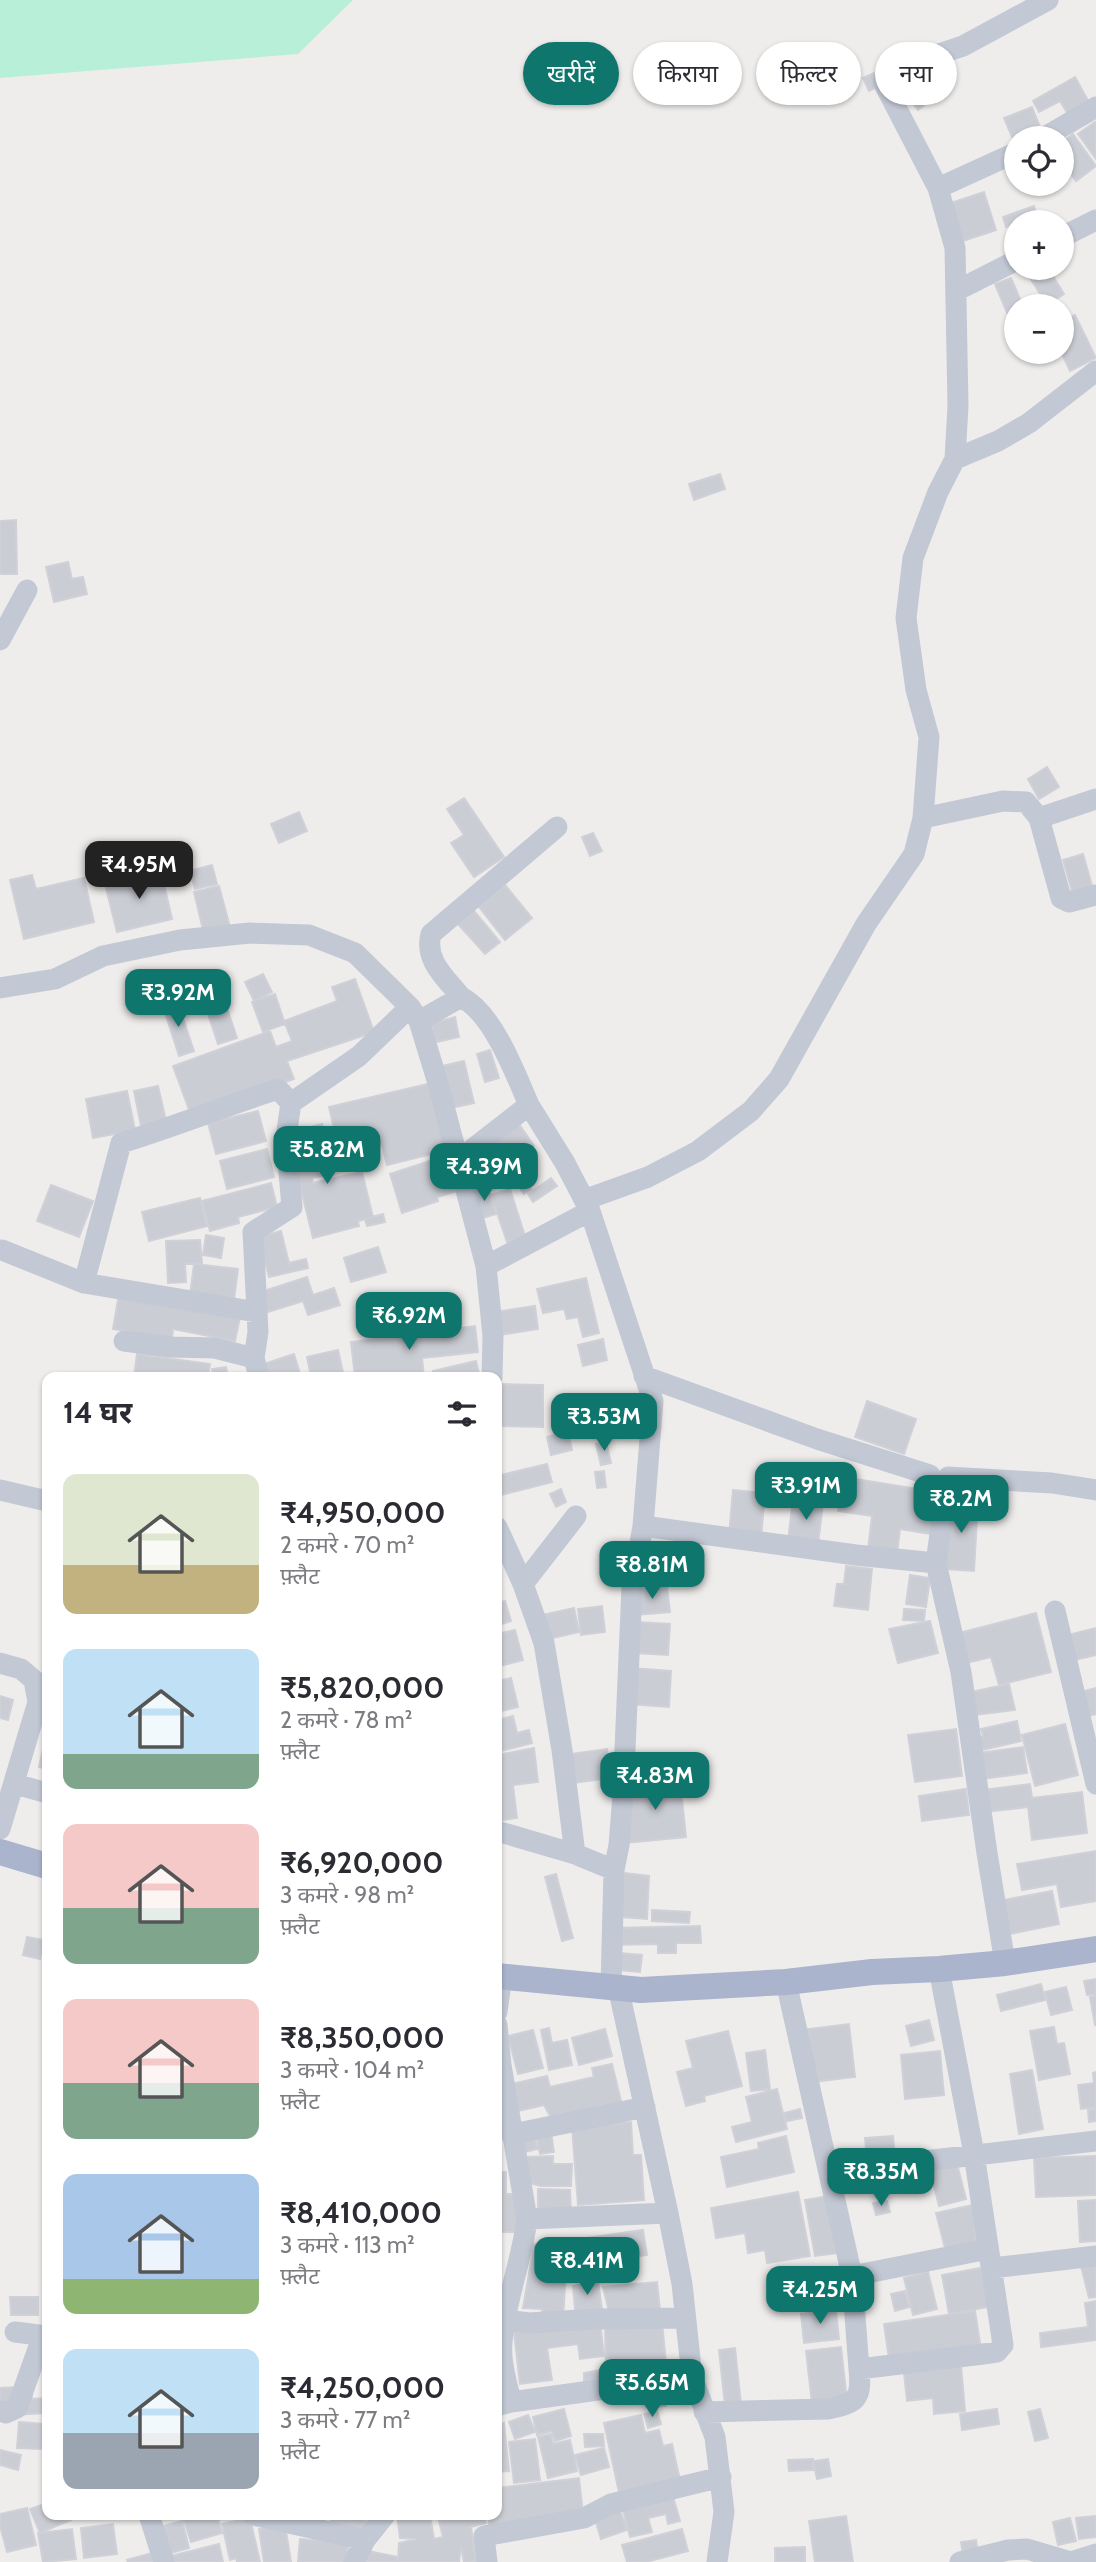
<!DOCTYPE html>
<html lang="hi">
<head>
<meta charset="utf-8">
<style>
	body { margin:0; font-family:Cabin,"Noto Sans Devanagari",sans-serif; background:#f7f7f7; color:#2b2b33; height:100vh; display:flex; flex-direction:column; font-size:26px; white-space:nowrap }
	* { box-sizing:border-box; margin:0 }
	p { font-size:23px; color:#7c7c81 }
	.icon { flex:none; width:38px; height:38px; fill:none; stroke:currentColor; stroke-width:2; stroke-linecap:round; stroke-linejoin:round }
	.map { position:relative; flex:1; overflow:hidden }
	.drawer { position:absolute; left:42px; top:1372px; width:460px; height:1148px; display:flex; flex-direction:column; background:#fff; border-radius:14px; box-shadow:0 2px 5px #0004 }
	.drawer>* { flex:none }
	.top-card { position:absolute; left:523px; top:42px; width:467px; height:63px; display:flex; gap:14px }
	.buttons { position:absolute; left:1004px; top:126px; display:grid; gap:14px }
	.buttons a { display:grid; place-items:center; width:70px; height:70px; border-radius:50%; background:#fff; box-shadow:0 2px 5px #0004; font-size:35px }
	.price { position:absolute; translate:-50% -60px; padding:0 16px; border-radius:14px; background:#0f766e; color:#fff; font-size:23px; line-height:46px; filter:drop-shadow(0 2px 4px #0008) }
	.price::after { content:''; position:absolute; left:50%; top:42px; width:21px; height:16px; margin-left:-10px; background:inherit; clip-path:polygon(0 0,100% 0,50% 100%) }
	.price.selected { background:#222; color:#fff }
	ul { padding:0; list-style:none }
	li { display:flex; align-items:center; gap:21px; height:175px; padding:0 21px }
	li span { display:grid; place-items:center; flex:none; width:196px; height:140px; border-radius:14px; color:#555 }
	li>.icon { margin-inline-start:auto }
	span .icon { width:84px; height:84px; fill:#fffc; stroke-width:1 }
	li b { font-size:30px }
	h2 { display:flex; justify-content:space-between; align-items:center; height:84px; padding:0 21px; font-size:30px }
	.tag { padding:0 24px; border-radius:32px; background:#fff; box-shadow:0 2px 5px #0004; font-size:24px; line-height:63px }
	.tag.selected { background:#0f766e; color:#fff }
	.map>svg:first-child { display:block }
	.green { fill:#b8efd9 }
	.building { fill:#cbcdd4; stroke:#d0d0d8; stroke-width:2 }
	.lines { fill:none; stroke-linecap:round; stroke-linejoin:round }
	.minor { stroke:#c2c8d4; stroke-width:21 }
	.major { stroke:#abb4cd; stroke-width:26 }
</style>
</head>
<body>
<div class="map">
<svg width="1096" height="2562" viewBox="0 0 1096 2562">
	<rect width="100%" height="100%" fill="#efedec"/>
	<path class="green" d="M0,0h353l-55,54 -298,24z"/>
	<path class="building" d="M874,73l7,12 -12,6 -6,-13z
		M1075,77l15,27 -21,12 -9,-15 -21,11 -6,-11z
		M910,80l17,23 -9,7 -17,-24z
		M1032,107l8,20 -28,10 -8,-19z
		M1095,122l1,2v35l-18,-25z
		M1073,134l23,32 -20,15 -14,-19v-20z
		M984,192l12,38 -39,13 -12,-38z
		M1034,206l3,10 -31,11 -3,-10z
		M1035,268h13l16,26 -17,11 -20,-32z
		M1011,278l12,28h-6v11l-7,3 -15,-36z
		M1075,315l21,43 -26,13 -9,-19 1,-31z
		M720,474l5,15 -31,11 -5,-16z
		M16,520l1,54h-17v-53z
		M68,562l4,17 11,-2 4,17 -33,8 -8,-35z
		M1047,767l12,20 -20,12 -11,-20z
		M464,798l40,59 -30,20 -23,-34 13,-8 -17,-26z
		M299,812l8,19 -28,12 -8,-19z
		M593,833l9,18 -12,5 -8,-19z
		M1083,854l10,35 -20,6 -10,-35z
		M212,865l5,19 -22,5 -5,-18z
		M161,871l11,48 -55,13 -12,-48z
		M32,875l4,14 48,-11 10,44 -70,17 -14,-59z
		M505,885l27,33 -27,22 -26,-33z
		M219,886l11,41 -26,7 -10,-42z
		M474,911l26,31 -15,12 -27,-30z
		M263,974l9,18 -18,9 -9,-19z
		M355,979l19,53 -87,29 7,18 -103,36 -18,-49 97,-35 6,16 16,-6 -8,-20 53,-20 -5,-14z
		M275,994l10,30 -22,8 -11,-30z
		M177,1001l17,50 -15,5 -16,-50z
		M227,1008l10,30 -19,6 -10,-30z
		M455,1017l4,20 -23,5 -5,-18z
		M490,1050l9,28 -14,4 -8,-28z
		M464,1061l10,42 -23,5 -9,-42z
		M432,1083l16,67 -61,15 -5,-20 -42,10 -11,-48z
		M158,1086l9,39 -25,6 -8,-40z
		M127,1091l8,39 -42,8 -7,-39z
		M258,1111l8,30 -50,13 -8,-31z
		M322,1124l12,49 -22,5 1,5 49,-11 11,45 -15,4 1,5 -46,12 -26,-105z
		M519,1124l15,22 -59,39 -15,-22z
		M267,1149l7,28 -47,12 -7,-28z
		M445,1156l12,35 -20,6 1,4 -36,12 -12,-39z
		M517,1167l14,22 -7,5 -15,-22z
		M551,1178l6,8 -24,16 -5,-8z
		M271,1183l6,24 -39,10 1,6 -29,8 -8,-30z
		M51,1185l42,16 -14,36 -42,-16z
		M488,1187l8,27 -17,5 -8,-27z
		M510,1189l15,47 -18,6 -16,-47z
		M200,1198l7,28 -58,15 -7,-29z
		M383,1214l2,8 -18,4 -2,-7z
		M281,1231l8,32 17,-4 2,9 -39,9 -10,-40z
		M206,1235l18,3 -3,20 -18,-3z
		M200,1240l2,23 -17,1 1,18 -18,1 -2,-42z
		M378,1247l8,25 -35,10 -7,-24z
		M194,1264l44,5 -4,31 -44,-5z
		M307,1277l6,18 21,-7 6,17 -32,10 -5,-14 -35,11 -7,-20z
		M586,1278l13,55 -16,4 -5,-20 -11,2 -3,-10 -21,4 -6,-24z
		M119,1294l121,23 -5,24 -62,-12 -1,11 -59,-11z
		M535,1306l3,23 -39,6 -4,-23z
		M475,1326l3,26 -56,6 2,19h-69l-4,-35z
		M603,1339l4,21 -24,6 -5,-21z
		M338,1350l6,27h-33l-4,-20z
		M137,1354l73,10 -2,13h-74z
		M294,1354l7,23h-33l-4,-13z
		M476,1361l4,16h-46l-1,-6z
		M226,1367l2,10h-15l-1,-8z
		M497,1384l46,1v42l-46,-1z
		M625,1401l8,32 -18,4 -8,-31z
		M867,1401l49,18 -12,35 -49,-17z
		M568,1431l4,19 -21,5 -4,-18z
		M606,1442l5,21 -10,2 -5,-21z
		M547,1464l5,18 -51,13 -4,-19z
		M604,1471l2,16 -9,1 -2,-16z
		M843,1477l94,15 -6,42 -31,-5 -3,25 -29,-4 4,-34 -34,-5z
		M561,1489l5,13 -10,5 -6,-13z
		M733,1490l32,3 -4,45 -32,-3z
		M793,1499l30,4 -5,42 -30,-4z
		M950,1499l28,2 -4,70 -30,-2z
		M846,1566l26,3 -4,41 -34,-4 3,-22h7z
		M659,1567l13,3 -3,15 -13,-2z
		M910,1575l20,3 -4,29 -20,-3z
		M667,1586l3,26 -34,3 -3,-25z
		M505,1601l6,20 -12,4 -2,-22z
		M602,1606l3,26 -24,3 -3,-26z
		M574,1608l5,24 -35,8 -6,-24z
		M904,1609l21,1 -1,11 -21,-1z
		M1036,1613l15,59 -52,13 -8,-28 -25,6 -7,-30z
		M930,1621l8,32 -40,10 -9,-34z
		M637,1622l33,2 -2,31 -33,-2z
		M1096,1628v27l-34,8 -6,-25z
		M515,1630l8,30 -26,7v-33z
		M631,1668l40,3 -2,36 -40,-3z
		M511,1678l7,29 -21,5v-31z
		M1009,1684l6,26 -40,5 -4,-23z
		M1096,1688v26l-18,5 -6,-25z
		M0,1696l13,4 -5,20 -8,-2z
		M513,1716l4,17 12,-3 3,13 -35,9v-32z
		M1017,1721l4,20 -43,10 -3,-13 8,-2 -2,-7z
		M1065,1724l13,51 -43,11 -13,-51z
		M956,1729l6,47 -47,6 -7,-47z
		M44,1745l3,1v23l-8,-2z
		M1023,1747l4,26 -45,6 -4,-26z
		M534,1748l4,34 -25,3 4,33 -20,3v-66z
		M607,1749l4,29 -37,5 -4,-29z
		M680,1780l6,57 -60,6 1,-58z
		M1030,1784l2,14 50,-6 5,41 -55,7 -4,-33 -43,5 -3,-22z
		M966,1789l3,26 -47,6 -3,-25z
		M1096,1851v50l-35,6 -4,-23 -35,6 -5,-26z
		M624,1873l25,3 -2,43 -26,-2z
		M556,1874l17,64 -11,3 -17,-64z
		M1052,1891l7,33 -49,10 -6,-34z
		M652,1910l38,2 -1,11 -37,-2z
		M700,1926l1,17h-25v10h-18v-9l-45,1v-17z
		M27,1937l17,3 -4,19 -17,-4z
		M619,1953l23,2 -2,17 -22,-2z
		M1096,1979v15l-9,1 -3,-14z
		M1041,1984l4,16 -44,11 -4,-16z
		M1066,1987l6,23 -21,5 -6,-23z
		M1096,1996v29h-1l-5,-28z
		M929,2020l5,20 -23,6 -5,-20z
		M849,2024l6,53 -41,5 -6,-53z
		M1054,2027l3,17 7,-1 6,31 -31,6 -9,-49z
		M549,2028l3,15 15,-3 5,25 -23,5 -8,-40z
		M605,2029l7,27 -33,9 -7,-27z
		M533,2030l10,38 -25,6 -10,-38z
		M728,2031l14,55 -38,10 1,5 -19,5 -9,-34 16,-4 -7,-27z
		M765,2050l5,39 -19,2 -5,-38z
		M940,2051l4,44 -39,4 -4,-44z
		M612,2064l10,41 -69,16 -9,-16 -26,6 -6,-27 35,-8 3,11 44,-10 -2,-9z
		M1032,2070l11,59 -24,5 -9,-60z
		M1096,2072v35l-15,2 -3,-24 16,-2 -1,-10z
		M777,2089l10,40 -51,13 -4,-15 20,-5 -6,-25z
		M800,2109l2,9 -15,3 -2,-8z
		M1096,2109v12l-7,1 -1,-12z
		M497,2111l7,28 -7,2z
		M631,2122l2,33h8l3,45 -66,5 -6,-78z
		M551,2133l3,19 -14,2 -4,-19z
		M786,2136l8,36 -67,15 -6,-30 38,-8 -1,-6z
		M893,2136l2,20 -28,3 -2,-21z
		M534,2137l3,12 -12,3 -2,-12z
		M553,2156v8h19l-1,22h-30l-16,-4 2,-25z
		M1096,2156v39l-60,2 -2,-39z
		M956,2160l10,39 -27,7 -10,-39z
		M497,2172h9v22h12v38h-21z
		M538,2189l32,1 1,22 -33,-2z
		M798,2192l12,64 -43,7 -2,-13 -17,3 -3,-20 -29,5 -5,-30z
		M829,2196l10,57 -24,3 -10,-56z
		M1096,2200v41l-16,1 -2,-41z
		M887,2201l3,11 -14,3 -3,-12z
		M973,2205l3,37 -31,6 -9,-35z
		M643,2230l4,25 -36,5 2,18 -35,4 -2,-21h6l-3,-22z
		M534,2244l28,5 -2,21 6,1 -3,49 -22,-1 1,-10 -19,-1z
		M1096,2258v39l-7,1 -9,-36z
		M981,2268l7,39 -39,7 -7,-39z
		M928,2272l9,37 -24,6 -9,-37z
		M598,2282l4,27 -27,1 -2,-24z
		M657,2282l3,28 -51,2 -6,-25z
		M905,2291l4,16 -14,4 -4,-17z
		M10,2297h28v18h-27z
		M1096,2301v39l-55,7 -1,-14 48,-6 -3,-24z
		M836,2310l3,29 -35,4 -3,-29z
		M975,2311l6,38 -92,10 -5,-35z
		M600,2321l4,35 -24,3 -2,-15 -31,4 5,32 -32,4 -6,-52z
		M662,2322l5,51 -83,9v-9l22,-4 -1,-44z
		M841,2347l6,53 -35,4 -6,-53z
		M735,2348l6,56 -16,2 -6,-56z
		M961,2365l4,46 -31,3 -1,-16 -26,3 -3,-28z
		M31,2386l1,13 15,-1v15l-36,2 -11,-5v-22z
		M665,2388l1,18 -19,1 -1,-18z
		M564,2409l7,27 -16,5 -3,-10 -15,4 -4,-18z
		M997,2409l2,15 -37,6 -2,-16z
		M1040,2409l8,29 -13,3 -7,-29z
		M657,2411l4,13 -13,4 -4,-14z
		M528,2415l7,17 -20,7 -6,-17z
		M641,2415l4,18 14,-3 4,16 9,-2 8,36 -60,17 -16,-74z
		M19,2422l25,2 -2,25 -25,-1z
		M504,2423l5,48 -12,1v-48z
		M551,2434l2,10 17,-4 7,31 -29,7 -10,-41z
		M584,2434h19l1,12 -19,1z
		M535,2439l5,41 -26,3 -5,-41z
		M604,2448l5,19 -28,8 -6,-20z
		M0,2450l21,5 -3,15 -18,-5z
		M813,2459v11l-24,1 -1,-11z
		M828,2459l3,17 -14,3 -4,-18z
		M579,2478l4,36 -94,11 -1,-10h9v-27z
		M672,2493l8,28 -12,3 -2,-10 -18,4 4,14 -22,5 -8,-31z
		M47,2503v12h22l2,5 -31,13 -10,-24z
		M27,2508l9,37 -29,7 -7,-26v-12z
		M619,2508l8,22 -26,9 -7,-23z
		M182,2515h35l5,18 -31,9z
		M330,2515h36l-1,16 -34,-6z
		M397,2515h33l4,24 9,-2 -4,-16 12,-3 -18,-1v-2h51l2,8 -15,4 5,35h-12l-3,-16 -2,16h-61l1,-19 18,-4 -17,-1z
		M846,2516l7,46h-38l-6,-41z
		M1096,2516v21l-17,2 -3,-21z
		M250,2518l10,44h-23l-1,-4 -6,2 -8,-36z
		M1070,2518l6,23 -18,4 -5,-23z
		M182,2521l7,27 -26,7 -7,-27z
		M113,2524l4,30 -33,4 -3,-30z
		M285,2525l6,37h-27l-5,-33z
		M72,2529l4,30 -33,3 -5,-29z
		M682,2529l6,22 -42,11h-19l-5,-17z
		M300,2539l48,4 -1,19h-49z
		M976,2540l2,14 -15,2 -2,-14z
		M219,2544l4,18h-50l-2,-6z
		M805,2547v15h-30v-14z
		M368,2551l30,6 -1,5h-33z
		M152,2553l2,9h-26l-1,-2z"/>
	<g class="lines">
		<path class="minor" d="M1043,138l53,-31
			M938,188l79,-36
			M1062,237l34,-17
			M956,291l61,-31
			M955,459l3,-53 -3,-158 -17,-60 -55,-106 50,-26 30,-10 85,-46
			M0,640l27,-50
			M1096,799l-57,19 22,80 8,4 27,-7
			M923,818l6,-81 -13,-47 -10,-72 7,-60 25,-66 17,-33 43,-18 31,-18 67,-52
			M0,988l55,-9 48,-23 77,-16 70,-7 59,2 46,18 55,54 -51,49 -68,47 -5,34 6,70 -39,25 5,100 -4,26 5,19
			M461,997c32,16 54,76 68,108
			M410,1007l9,14 42,-24c-16,-20 -37,-37 -30,-63l126,-107
			M419,1021l18,59 49,186
			M457,1161l72,-56 36,58 25,48 63,190 -10,125 -11,61 -9,208 -4,50 -5,25
			M584,1200l64,-23 50,-26 53,-40 28,-32 87,-155 48,-70 9,-36 80,-17 23,1 13,16
			M2,1250l82,33 172,29
			M84,1283l37,-140c53,-16 104,-37 157,-54l13,14
			M124,1341l46,6 45,1 39,10
			M644,1376l173,63 113,36
			M492,1377l1,-41 -7,-70 104,-55
			M0,1490l47,11
			M643,1526l213,29 80,8 25,109 26,181 18,110
			M497,1527l26,57 21,59 18,107 13,104
			M936,1563l12,-86 104,6 44,7
			M523,1584l53,-68
			M1055,1611l41,173
			M0,1663l21,6 13,11 4,22 -38,127
			M15,1784l32,9
			M497,1831l78,23 39,16 -3,116
			M786,1982l66,294 7,93 124,-15 14,-2 6,-7 -29,-191 -35,-185
			M618,1987l50,226 14,71 10,93 23,60 9,75 -7,50
			M497,2012l5,-36
			M497,2025l4,40 26,154c-5,42 -22,82 -25,123 -2,20 5,41 9,60
			M513,2134l132,-27
			M829,2172l267,-31
			M527,2219l141,-6
			M992,2268l104,-12
			M852,2276l136,-27
			M506,2320l23,3 67,-4 89,-1
			M15,2332l32,4
			M497,2406l14,-4 181,-25
			M0,2411l6,2 11,-5 26,-73
			M704,2412l124,-3c29,-6 34,-10 31,-40
			M149,2515l15,47
			M253,2515l112,25
			M354,2562l11,-22 20,-25
			M487,2562l-3,-26 100,-18 27,-14 110,-27
			M960,2562l48,-12 19,-1 44,13
			M1071,2562l25,-8"/>
		<path class="major" d="M0,1852l47,14
			M497,1976l144,14 145,-8 86,-10 67,-3 66,-6 91,-14"/>
	</g>
</svg>
<div class="buttons">
<a><svg class="icon" aria-label="locate" viewBox="0 0 24 24"><circle cx="12" cy="12" r="6"/><path d="M12 2v4M12 18v4M2 12h4M18 12h4"/></svg></a>
<a>+</a>
<a>−</a>
</div>
<b class="price selected" style="left:139px;top:901px">₹4.95M</b>
<b class="price" style="left:178px;top:1029px">₹3.92M</b>
<b class="price" style="left:327px;top:1186px">₹5.82M</b>
<b class="price" style="left:484px;top:1203px">₹4.39M</b>
<b class="price" style="left:409px;top:1352px">₹6.92M</b>
<b class="price" style="left:604px;top:1453px">₹3.53M</b>
<b class="price" style="left:806px;top:1522px">₹3.91M</b>
<b class="price" style="left:961px;top:1535px">₹8.2M</b>
<b class="price" style="left:652px;top:1601px">₹8.81M</b>
<b class="price" style="left:655px;top:1812px">₹4.83M</b>
<b class="price" style="left:881px;top:2208px">₹8.35M</b>
<b class="price" style="left:587px;top:2297px">₹8.41M</b>
<b class="price" style="left:820px;top:2326px">₹4.25M</b>
<b class="price" style="left:652px;top:2419px">₹5.65M</b>
<div class="top-card">
<a class="tag selected">खरीदें</a>
<a class="tag">किराया</a>
<a class="tag">फ़िल्टर</a>
<a class="tag">नया</a>
</div>
<section class="drawer">
<h2>14 घर<svg class="icon" aria-label="filters" viewBox="0 0 24 24"><path d="M4 7h16M4 17h16"/><circle cx="9" cy="7" r="2"/><circle cx="15" cy="17" r="2"/></svg></h2>
<ul>
<li><span style="background:linear-gradient(#dfe7d0 65%,#c2b280 0)"><svg class="icon" aria-label="home" viewBox="0 0 24 24"><path d="M3 11l9-7 9 7M6 9v11h12V9"/></svg></span><div><b>₹4,950,000</b><p>2 कमरे · 70 m²</p><p>फ़्लैट</p></div></li>
<li><span style="background:linear-gradient(#bfe0f5 75%,#7fa58c 0)"><svg class="icon" aria-label="home" viewBox="0 0 24 24"><path d="M3 11l9-7 9 7M6 9v11h12V9"/></svg></span><div><b>₹5,820,000</b><p>2 कमरे · 78 m²</p><p>फ़्लैट</p></div></li>
<li><span style="background:linear-gradient(#f6c9c9 60%,#7fa58c 0)"><svg class="icon" aria-label="home" viewBox="0 0 24 24"><path d="M3 11l9-7 9 7M6 9v11h12V9"/></svg></span><div><b>₹6,920,000</b><p>3 कमरे · 98 m²</p><p>फ़्लैट</p></div></li>
<li><span style="background:linear-gradient(#f6c9c9 60%,#7fa58c 0)"><svg class="icon" aria-label="home" viewBox="0 0 24 24"><path d="M3 11l9-7 9 7M6 9v11h12V9"/></svg></span><div><b>₹8,350,000</b><p>3 कमरे · 104 m²</p><p>फ़्लैट</p></div></li>
<li><span style="background:linear-gradient(#a9c7e8 75%,#8fb573 0)"><svg class="icon" aria-label="home" viewBox="0 0 24 24"><path d="M3 11l9-7 9 7M6 9v11h12V9"/></svg></span><div><b>₹8,410,000</b><p>3 कमरे · 113 m²</p><p>फ़्लैट</p></div></li>
<li><span style="background:linear-gradient(#bfe0f5 60%,#9aa5b1 0)"><svg class="icon" aria-label="home" viewBox="0 0 24 24"><path d="M3 11l9-7 9 7M6 9v11h12V9"/></svg></span><div><b>₹4,250,000</b><p>3 कमरे · 77 m²</p><p>फ़्लैट</p></div></li>
</ul>
</section>
</div>
</body>
</html>
